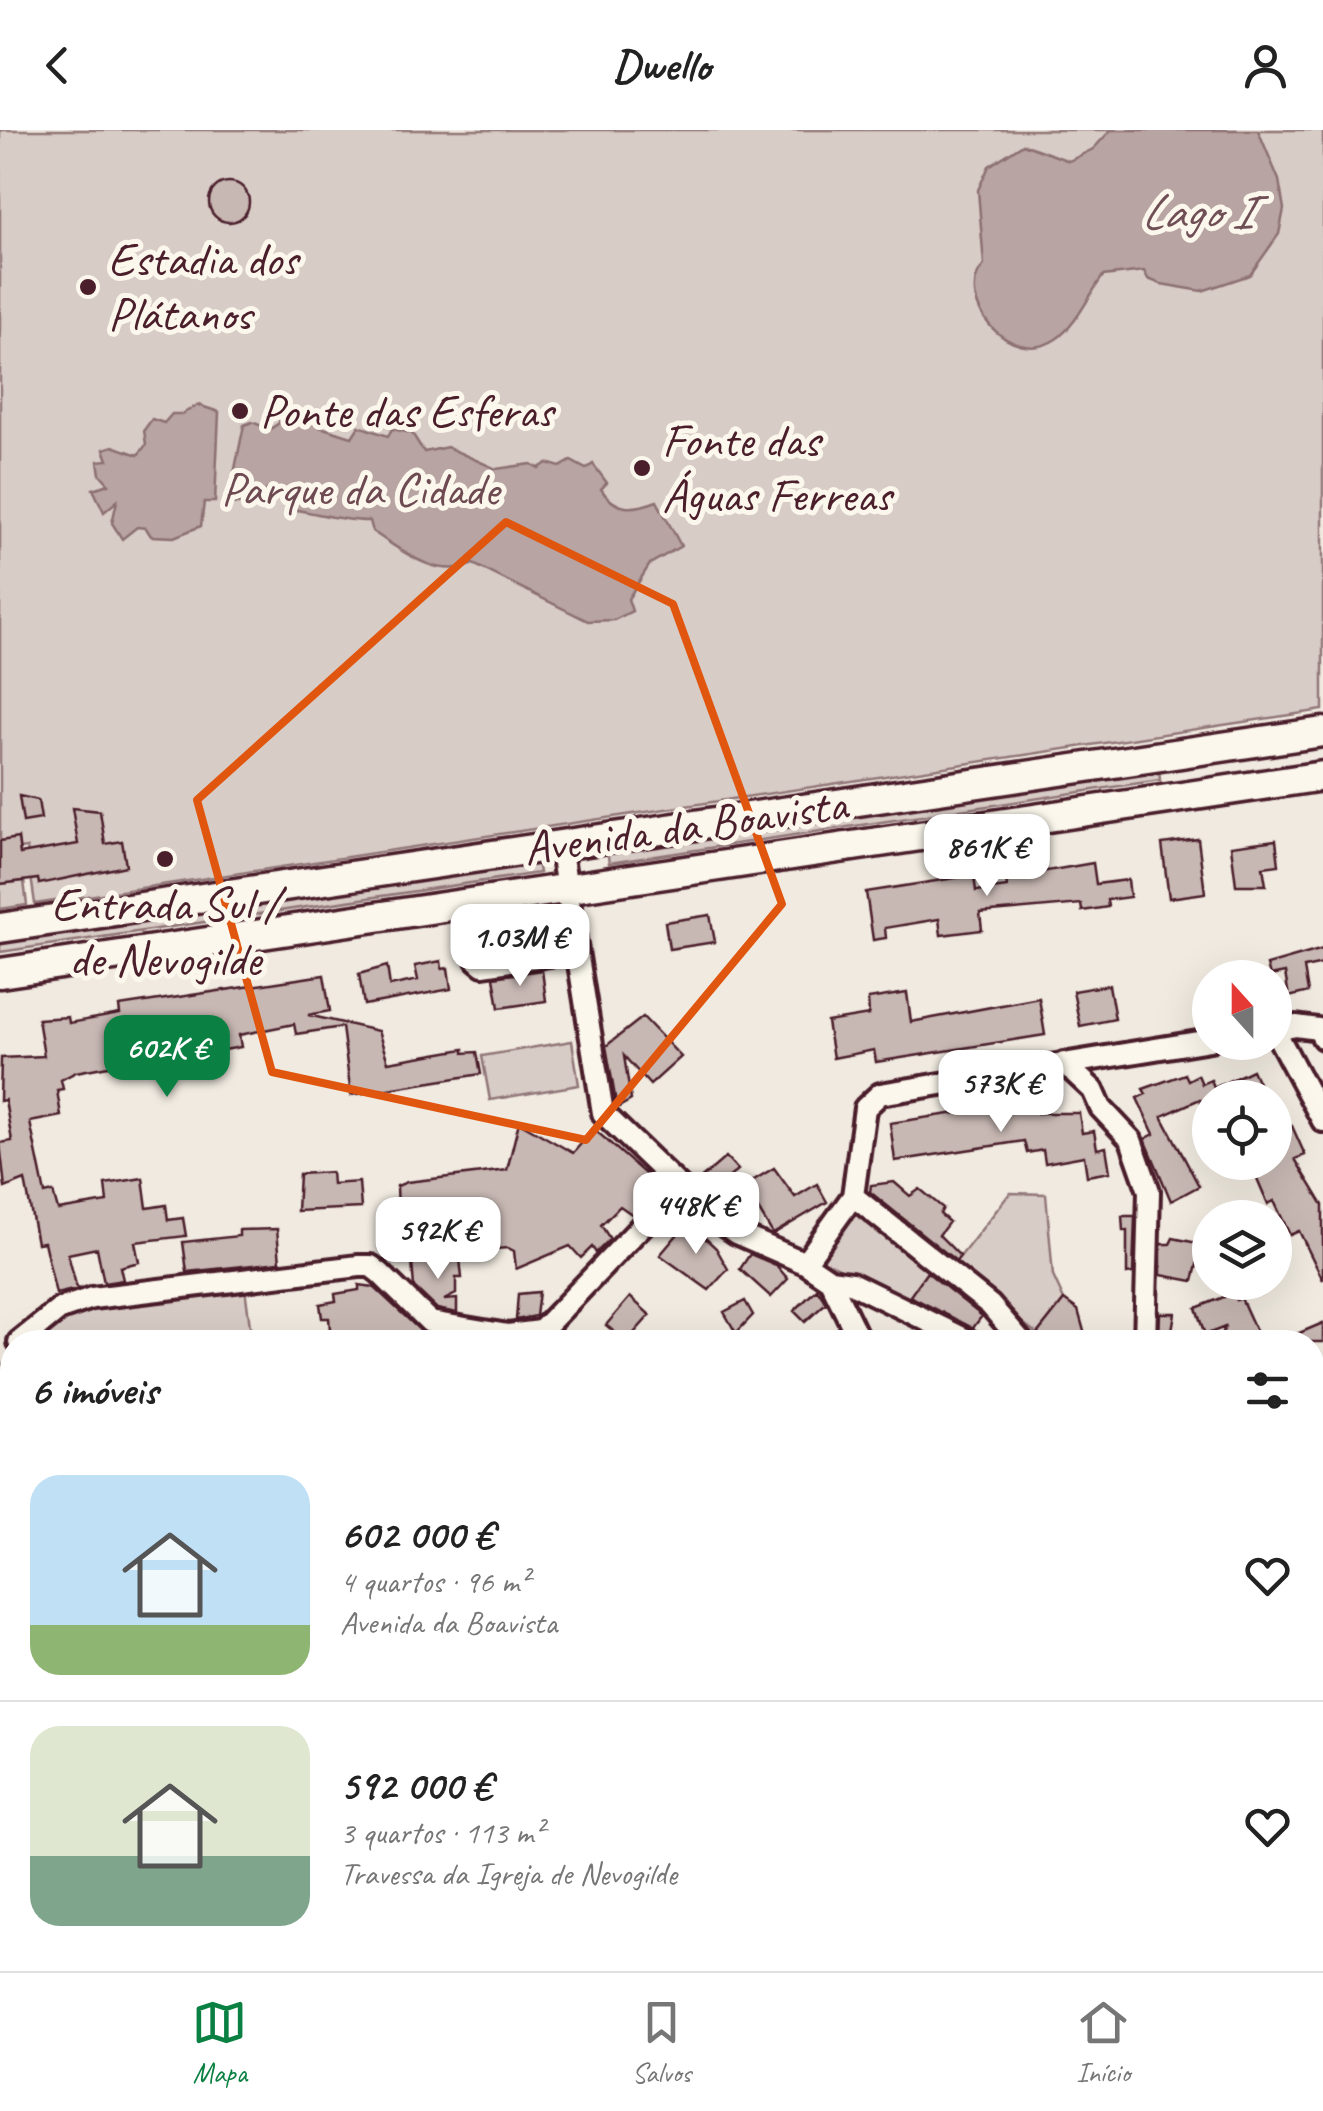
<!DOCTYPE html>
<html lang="pt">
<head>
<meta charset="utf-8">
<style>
	body { margin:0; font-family:Caveat,sans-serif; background:#f6f6f6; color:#222; height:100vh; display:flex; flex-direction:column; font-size:38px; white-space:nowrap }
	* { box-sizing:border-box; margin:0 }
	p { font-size:32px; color:#767676 }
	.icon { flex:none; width:55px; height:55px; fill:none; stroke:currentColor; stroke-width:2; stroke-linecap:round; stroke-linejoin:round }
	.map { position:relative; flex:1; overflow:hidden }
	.panel { position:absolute; left:0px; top:1200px; width:1325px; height:642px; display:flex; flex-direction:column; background:#fff; border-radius:40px 40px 0 0; box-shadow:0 10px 40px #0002 }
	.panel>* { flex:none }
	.needle { width:65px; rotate:339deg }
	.fabs { position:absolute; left:1192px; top:830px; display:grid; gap:20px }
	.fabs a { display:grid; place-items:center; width:100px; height:100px; border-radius:50%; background:#fff; box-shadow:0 10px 40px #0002; font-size:50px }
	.price { position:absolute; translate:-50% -85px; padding:0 22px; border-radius:20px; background:#fff; color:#222; font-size:32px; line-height:65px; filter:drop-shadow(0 2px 5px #0008) }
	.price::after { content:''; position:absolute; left:50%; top:60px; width:30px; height:22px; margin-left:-15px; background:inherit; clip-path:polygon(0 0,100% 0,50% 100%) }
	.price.current { background:#0b8043; color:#fff }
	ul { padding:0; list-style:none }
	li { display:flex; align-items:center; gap:30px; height:250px; padding:0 30px }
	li+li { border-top:2px solid #e0e0e0 }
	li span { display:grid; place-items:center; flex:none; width:280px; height:200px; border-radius:30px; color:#555 }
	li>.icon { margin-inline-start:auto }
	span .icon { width:120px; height:120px; fill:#fffc; stroke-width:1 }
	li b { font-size:42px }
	h2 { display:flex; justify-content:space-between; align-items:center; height:120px; padding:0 30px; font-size:42px }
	header { display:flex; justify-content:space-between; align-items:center; height:130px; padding:0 30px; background:#fff; font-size:45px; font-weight:700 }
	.tab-bar { display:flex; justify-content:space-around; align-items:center; height:140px; border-top:2px solid #e0e0e0; background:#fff; font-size:28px; color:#767676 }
	.tab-bar a { display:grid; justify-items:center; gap:5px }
	.tab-bar .current { color:#0b8043 }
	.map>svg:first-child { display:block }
	.green { fill:#d8ccc6; stroke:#917678; stroke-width:2.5 }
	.water { fill:#b8a4a2; stroke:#8c6f72; stroke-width:2.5 }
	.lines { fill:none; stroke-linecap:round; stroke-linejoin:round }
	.stream { stroke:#8c6f72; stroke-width:5 }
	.building { fill:#c8b8b3; stroke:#4a1f2b; stroke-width:2.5 }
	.minor-casing { stroke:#4a1f2b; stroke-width:28 }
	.major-casing { stroke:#4a1f2b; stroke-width:35 }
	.minor { stroke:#fbf7ec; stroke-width:20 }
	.major { stroke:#fbf7ec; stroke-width:28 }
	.marked { fill:none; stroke:#e0560e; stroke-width:8; stroke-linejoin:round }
	.poi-dot { fill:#4a1f2b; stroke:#fbf7ec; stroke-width:4 }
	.labels { text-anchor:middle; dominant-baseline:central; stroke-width:10; stroke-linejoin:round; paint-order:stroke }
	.poi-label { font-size:48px; fill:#4a1f2b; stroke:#fbf7ec; text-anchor:start }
	.park-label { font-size:48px; fill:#6e4a52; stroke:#fbf7ec }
	.street-label { font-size:48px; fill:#4a1f2b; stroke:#fbf7ec }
	.water-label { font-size:50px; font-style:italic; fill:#704e55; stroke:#fbf7ec }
</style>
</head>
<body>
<header><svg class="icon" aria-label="back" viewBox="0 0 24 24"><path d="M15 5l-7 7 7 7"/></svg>Dwello<svg class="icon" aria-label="person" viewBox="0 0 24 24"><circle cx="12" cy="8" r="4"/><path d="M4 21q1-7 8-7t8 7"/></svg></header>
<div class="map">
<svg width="1323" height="1841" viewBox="0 0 1323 1841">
	<rect width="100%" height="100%" fill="#f0eae0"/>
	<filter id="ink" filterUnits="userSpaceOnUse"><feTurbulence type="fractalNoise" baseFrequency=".01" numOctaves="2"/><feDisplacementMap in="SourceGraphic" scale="20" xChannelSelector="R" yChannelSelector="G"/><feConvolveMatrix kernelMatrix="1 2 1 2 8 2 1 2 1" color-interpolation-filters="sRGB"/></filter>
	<g filter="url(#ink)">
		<path class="green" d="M0,0h1323v580l-1288,194 -8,-56 -15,2 -2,-10 -10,1z
			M1323,616l-164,24 1,10 -551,83 -2,-13z
			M537,730l2,13 -539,79v-12z
			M24,751l3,24 -27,4v-25z
			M572,911l7,44 -89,15 -8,-44z
			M1010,1063l36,1 7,82 11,24 -27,34 -85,-67z
			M853,1073l78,63 -24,35 -93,-45z
			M244,1150l8,62h-215l27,-31z
			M12,1230v487l-12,11v-493z
			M1313,1794l10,14v33h-30l-9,-11h28z
			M238,1830h204l-8,11h-189z
			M693,1830h212l-7,11h-205z
			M1154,1830h72l17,11h-86l-5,-3z"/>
		<path class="water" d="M1111,0h147l21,50 5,29 -5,25 -29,41 -48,16 -41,-7 -13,-5 -4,-8 -41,5c-14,19 -27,50 -47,63 -46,31 -104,-40 -72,-74l-6,-75 11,-24 34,-22 46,17 24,-12z
			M198,275l21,7 -4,90h-11l-3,24 -27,11 -23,-1 -5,-8 -9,-1 -15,12 -10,-16 5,-22 -13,11 -11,-23 16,-5 -9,-10 -2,-13 10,-1 -4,-11 9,-3 25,9 8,-10 -2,-15 8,-11 12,4 8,-9h10z
			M281,285l39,3v9l32,10 7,-11 29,10 4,-7 20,4 12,19 23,-5 49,22 35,-5 8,4 8,-5 13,4 11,-6 15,8 7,-5 14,19 -6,6c15,23 32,21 56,12l24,45 -31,18 -22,35 4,12 -18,9 -26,1 -115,-57c-37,16 -70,-13 -100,-32l-3,-11c-23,1 -49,-7 -73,-11l-9,-16 -20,-5 -16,16 -24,-2 16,-78 8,-3 18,7 9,-6z"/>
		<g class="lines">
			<path class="stream" d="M0,1709l12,-8"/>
		</g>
		<path class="building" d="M209 72a20 20 0 1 1 40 0a20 20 0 1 1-40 0Z
			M19,666l19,4 3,19 -18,3z
			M72,678l28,3 5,33 17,-3 4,25 -87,18 -1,-5 -38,5v-43l18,-3 2,16 58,-10z
			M1198,709l7,54 -36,5 -7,-54z
			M1276,710l3,25 -16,2 3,18h-30l-5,-39z
			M1093,733l3,21 32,-4 2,17 -23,3 1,7 -26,4 -1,-7 -101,9 2,17 -41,5 -2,-16 -54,9 1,10 -13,2 -7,-48 108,-17 2,16 31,-4 -1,-9z
			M710,785l5,27 -46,7 -4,-27z
			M534,792l3,21 -47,7 -4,-21z
			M1323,819v15l-19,4 4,24 -19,5 -4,-24 -15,3 -3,-11z
			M441,831l1,8 6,-1 3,21 -87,16 -5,-31 28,-8 3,20 28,-6 -3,-14z
			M542,840l4,31 -47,7 -5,-31z
			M324,845l6,36 -22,4 70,16 10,31 76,-13v4l13,-1 4,22 -130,21 -9,-68 -46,7 -2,-10 -55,11 2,12 -28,5 -4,-22 -55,10 3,17 -81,15 -15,8 2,9 -6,1 4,26 -31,6 15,72 8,-2 5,18 49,-8 -2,-18 38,-6 4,30 19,-3 2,15 15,-2 3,18 -51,6 4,20 -19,5 3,13 -19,3 -7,-35 -29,6 9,35 -21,5 -12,-52 -7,1 -12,-63 -20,8 -5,-45 12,-2 -7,-41 -5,1 1,-43 43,-2 -6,-37 30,-2 1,6 51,-9 -1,-8z
			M1109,855l6,34 -35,7 -7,-35z
			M907,863l4,29 128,-24 6,37 -169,27 -2,-12 -41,8 -6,-36 42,-7 -1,-16z
			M643,887l38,40 -31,28 -26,-29 7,44 -14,8 -11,-62z
			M1252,940l13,28h-55l-8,7 -2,-6 -38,17 37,70 -28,15 -26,-62 9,-5 -17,-36 9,-4 -3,-5 42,-15 3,6 10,-5 4,9 9,-4 3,8z
			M1035,971l2,12h42l3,20 12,-2 3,18 9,-2 4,25 -23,4 -3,-20 -39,7 -2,-13 -16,3 -3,-12 -129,20 -5,-38z
			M519,992l54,31 21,-24 66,58 -27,28 -13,-9 -19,19 9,14 -14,14 -4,-6 -11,11 -11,-12 -54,23 -2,-18 -6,-3 -39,3 -4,-48 -67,7 -1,-24 10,-4 100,-12z
			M1292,996l13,29 -10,4 28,46v75l-24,-49 -9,4 -16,-34 -6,3 -12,-28 9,-3 -5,-11h15v-28z
			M726,1027l12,13 -30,25 -11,-13z
			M774,1038l21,29 22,-13 10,18 -54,32 -29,-48z
			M331,1042l1,12 27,-2 2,26 -64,3 2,-37z
			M894,1052l16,14 10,-7 23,19 -3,6 9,8 -10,13 21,21 -4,5 -86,-69 1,-7z
			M1122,1086h13l-2,57 -6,1v-43h-4z
			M688,1092l28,26 12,21 -19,21 -49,-35z
			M277,1099l3,33 -93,10 -4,-30 56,-6v-6z
			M1173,1108l29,6 -9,37 -32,-6v-31h9z
			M750,1124l26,11 12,14 -17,18 -31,-28z
			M460,1128l2,20h-6v16l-12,6 13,-1v14l-20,-4 -23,-22 -2,-25z
			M927,1142l55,44 -9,12 -63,-32z
			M359,1155l15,2 49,46 -6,9h-86l-2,-24h-7l-2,-14 16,-3 -1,-7 24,-4z
			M817,1159l9,14 -21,19 -11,-11z
			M539,1162l-3,24 -20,4 2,-26z
			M1234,1163l2,7 5,-2 20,44h-42l6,-15 -20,8 -9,-27z
			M630,1167l20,18 -24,27 -20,-17z
			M1064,1170l14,10 9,32h-39l-11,-8z
			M745,1171l8,14 -17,18 -12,-21z
			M1160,1183h15l-5,29h-11z
			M1323,1193v19h-45z"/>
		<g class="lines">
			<defs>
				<path id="minor" d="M560,715l43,268 103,99 30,21 69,30
					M468,774l9,56 6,5 94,-14
					M1275,900l21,-4 22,3 5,9
					M1275,901l48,90
					M1064,933l29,27 8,18 30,32 18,51 -4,151
					M853,1066l12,-88 15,-14 330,-54
					M830,1150l30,62
					M19,1212l41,-33 32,-11 267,-32h12l9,7 50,49 78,13 33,-4 138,-144
					M971,1212l-120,-59 -21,-3 -25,-17 48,-67 137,109 32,37
					M1312,1264l11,-4
					M1312,1450l11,-3
					M1312,1693l11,26
					M1040,1841l7,-11"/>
				<path id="major" d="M0,798l1323,-196
					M0,843l1323,-197"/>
			</defs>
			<use href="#minor" class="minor-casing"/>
			<use href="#major" class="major-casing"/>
			<use href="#minor" class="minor"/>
			<use href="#major" class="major"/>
		</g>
	</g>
	<path class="marked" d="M506,392l167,82 109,300 -196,236 -314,-68 -75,-272z"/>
	<g class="poi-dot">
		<circle cx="88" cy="157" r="10"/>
		<circle cx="240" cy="281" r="10"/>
		<circle cx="642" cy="338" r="10"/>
		<circle cx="165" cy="729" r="10"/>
	</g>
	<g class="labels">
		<g class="poi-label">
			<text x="108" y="129">Estadia dos<tspan x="108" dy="55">Plátanos</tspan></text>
			<text x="260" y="281">Ponte das Esferas</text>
			<text x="662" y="310">Fonte das<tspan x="662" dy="55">Águas Ferreas</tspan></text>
			<text x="165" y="774" text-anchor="middle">Entrada Sul /<tspan x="165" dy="55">de Nevogilde</tspan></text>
		</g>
		<g class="park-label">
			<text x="360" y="359">Parque da Cidade</text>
		</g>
		<g class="street-label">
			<text transform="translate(685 696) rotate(-8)">Avenida da Boavista</text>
		</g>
		<g class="water-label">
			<text x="1196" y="81">Lago I</text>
		</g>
	</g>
</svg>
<div class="fabs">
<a><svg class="needle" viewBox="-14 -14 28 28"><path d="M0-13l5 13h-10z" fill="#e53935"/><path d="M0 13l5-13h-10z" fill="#767676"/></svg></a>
<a><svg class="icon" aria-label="locate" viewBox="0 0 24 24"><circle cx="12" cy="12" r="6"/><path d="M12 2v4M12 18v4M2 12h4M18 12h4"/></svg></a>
<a><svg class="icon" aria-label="layers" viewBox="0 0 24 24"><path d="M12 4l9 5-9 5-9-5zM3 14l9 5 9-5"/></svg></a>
</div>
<b class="price" style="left:987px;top:769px">861K €</b>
<b class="price" style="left:520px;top:859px">1.03M €</b>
<b class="price current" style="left:167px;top:970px">602K €</b>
<b class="price" style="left:1001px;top:1005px">573K €</b>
<b class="price" style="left:696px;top:1127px">448K €</b>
<b class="price" style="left:438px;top:1152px">592K €</b>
<section class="panel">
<h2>6 imóveis<svg class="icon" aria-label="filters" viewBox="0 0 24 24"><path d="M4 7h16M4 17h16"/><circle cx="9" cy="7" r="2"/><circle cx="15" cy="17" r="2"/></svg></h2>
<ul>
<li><span style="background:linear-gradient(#bfe0f5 75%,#8fb573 0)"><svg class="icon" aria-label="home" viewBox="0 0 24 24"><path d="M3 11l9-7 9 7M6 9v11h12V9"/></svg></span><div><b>602 000 €</b><p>4 quartos · 96 m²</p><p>Avenida da Boavista</p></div><svg class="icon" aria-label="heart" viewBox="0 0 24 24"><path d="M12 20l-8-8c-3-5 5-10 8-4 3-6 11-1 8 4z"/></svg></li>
<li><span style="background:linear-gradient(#dfe7d0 65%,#7fa58c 0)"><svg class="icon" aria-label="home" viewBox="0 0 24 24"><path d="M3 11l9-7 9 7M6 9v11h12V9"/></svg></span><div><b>592 000 €</b><p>3 quartos · 113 m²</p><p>Travessa da Igreja de Nevogilde</p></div><svg class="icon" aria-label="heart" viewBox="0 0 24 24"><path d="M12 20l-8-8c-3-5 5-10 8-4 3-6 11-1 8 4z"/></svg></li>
</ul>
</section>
</div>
<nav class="tab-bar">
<a class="current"><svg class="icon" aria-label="map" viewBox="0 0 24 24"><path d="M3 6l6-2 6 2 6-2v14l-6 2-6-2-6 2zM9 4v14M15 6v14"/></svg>Mapa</a>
<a><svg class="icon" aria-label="saved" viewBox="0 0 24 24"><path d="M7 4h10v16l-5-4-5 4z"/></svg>Salvos</a>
<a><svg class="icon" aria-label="home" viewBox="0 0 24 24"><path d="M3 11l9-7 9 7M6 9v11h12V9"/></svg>Início</a>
</nav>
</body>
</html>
